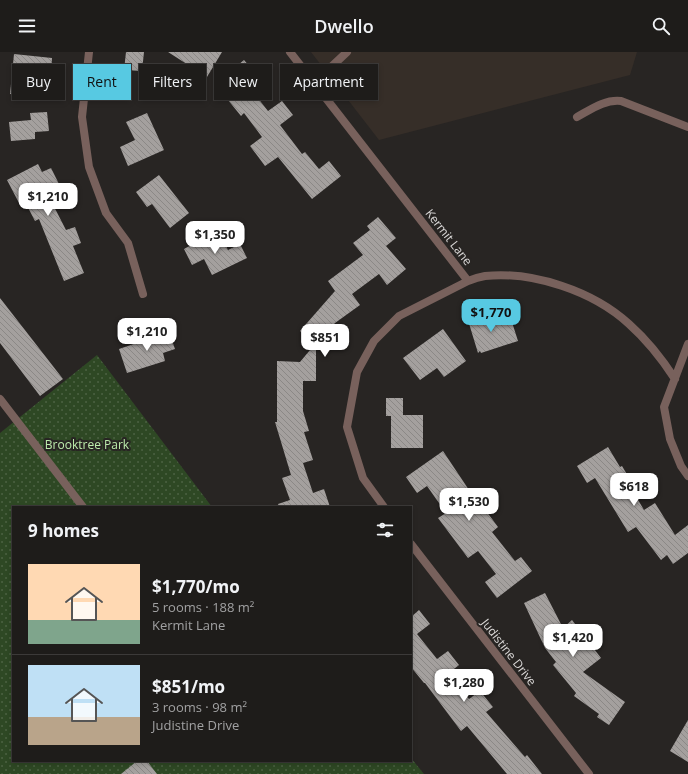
<!DOCTYPE html>
<html lang="en">
<head>
<meta charset="utf-8">
<style>
	body { margin:0; font-family:"Open Sans",sans-serif; background:#262523; color:#f1f3f6; height:100vh; display:flex; flex-direction:column; font-size:15px; white-space:nowrap }
	* { box-sizing:border-box; margin:0 }
	p { font-size:13px; color:#a1a1a2 }
	.icon { flex:none; width:22px; height:22px; fill:none; stroke:currentColor; stroke-width:2; stroke-linecap:round; stroke-linejoin:round }
	.map { position:relative; flex:1; overflow:hidden }
	.drawer { position:absolute; left:12px; top:454px; width:400px; height:256px; display:flex; flex-direction:column; background:#1e1c1a; border-radius:0px; box-shadow:0 2px 6px #0003,0 0 0 1px #3c3a39 }
	.drawer>* { flex:none }
	.guide { position:absolute; left:12px; top:12px; width:400px; height:36px; display:flex; gap:8px }
	.price { position:absolute; translate:-50% -34px; padding:0 9px; border-radius:8px; background:#fff; color:#222; font-size:13px; line-height:26px; filter:drop-shadow(0 1px 2px #0008) }
	.price::after { content:''; position:absolute; left:50%; top:24px; width:12px; height:9px; margin-left:-6px; background:inherit; clip-path:polygon(0 0,100% 0,50% 100%) }
	.price.selected { background:#57c9e2; color:#111 }
	ul { padding:0; list-style:none }
	li { display:flex; align-items:center; gap:12px; height:100px; padding:0 16px }
	li+li { border-top:1px solid #3c3a39 }
	li span { display:grid; place-items:center; flex:none; width:112px; height:80px; border-radius:0px; color:#555 }
	li>.icon { margin-inline-start:auto }
	span .icon { width:48px; height:48px; fill:#fffc; stroke-width:1 }
	li b { font-size:17px }
	h2 { display:flex; justify-content:space-between; align-items:center; height:48px; padding:0 16px; font-size:17px }
	.chip { padding:0 14px; border-radius:0px; background:#1e1c1a; box-shadow:0 2px 6px #0003,0 0 0 1px #3c3a39; font-size:14px; line-height:36px }
	.chip.selected { background:#57c9e2; color:#111 }
	header { display:flex; justify-content:space-between; align-items:center; height:52px; padding:0 16px; background:#1e1c1a; font-size:18px; font-weight:600 }
	.map>svg:first-child { display:block }
	.built { fill:#362e28 }
	.park { fill:url(#park-dots) }
	.building { fill:url(#building-back-hatch) }
	.lines { fill:none; stroke-linecap:round; stroke-linejoin:round }
	.service { stroke:#78615c; stroke-width:8 }
	.minor { stroke:#78615c; stroke-width:8 }
	.labels { text-anchor:middle; dominant-baseline:central; stroke-width:4; stroke-linejoin:round; paint-order:stroke }
	.street-label { font-size:12px; fill:#dad8d7; stroke:#282523 }
	.park-label { font-size:12px; fill:#bdecac; stroke:#282523 }
</style>
</head>
<body>
<header><svg class="icon" aria-label="menu" viewBox="0 0 24 24"><path d="M4 6h16M4 12h16M4 18h16"/></svg>Dwello<svg class="icon" aria-label="search" viewBox="0 0 24 24"><circle cx="10" cy="10" r="6"/><path d="M15 15l6 6"/></svg></header>
<div class="map">
<svg width="688" height="722" viewBox="0 0 688 722">
	<defs>
		<pattern id="park-dots" width="8" height="8" patternUnits="userSpaceOnUse"><rect width="8" height="8" fill="#2e4824"/><path d="M2 2h.1M6 6h.1" fill="none" stroke="#4c6243" stroke-width="1.8" stroke-linecap="round"/></pattern>
		<pattern id="building-back-hatch" width="6" height="6" patternUnits="userSpaceOnUse"><rect width="6" height="6" fill="#a4a09e"/><path d="M-1 5l2 2M0 0l6 6M5-1l2 2" fill="none" stroke="#8b8886"/></pattern>
	</defs>
	<rect width="100%" height="100%" fill="#282523"/>
	<path class="built" d="M311,0h326l-7,23 -251,65z"/>
	<path class="park" d="M97,303l115,152h-199v254h398v-3l13,16h-424v-341z"/>
	<path class="building" d="M126,0h18l-2,19 -18,-1z
		M168,0h54l-15,25z
		M14,2l38,4 -1,18 -17,-1 -2,21 -22,-2z
		M244,8l12,14 -10,9 22,28 14,-10 11,14 -13,10 22,29 3,-2 14,17 10,-8 12,15 -29,23 -34,-42 -13,9 -15,-20 12,-9 -18,-24 -3,3 -26,-32z
		M47,60l2,19 -14,1v7l-24,2 -2,-19 22,-2 -1,-7z
		M147,61l17,37 -36,16 -8,-19 15,-7 -9,-18z
		M38,112l4,8 9,-4 8,16 -13,7 20,39 9,-3 6,16 -8,3 11,27 -20,8 -25,-62 -4,2 -11,-21 -5,3 -12,-23z
		M159,123l30,38 -19,15 -18,-24 -5,3 -11,-15z
		M378,165l18,21 -10,8 20,23 -19,16 -8,-11 -27,20 8,11 -25,18 -19,22v36h-13v30l6,20 -5,1 9,28 -10,3 10,30 11,-4 6,18h-52v-3l12,-4 -8,-22 9,-3 -16,-53h2v-61l23,1 15,-18 -15,-13 35,-40 -7,-10 35,-26 -10,-12 17,-13 -3,-4z
		M222,186l6,12 12,-6 7,14 -35,17 -8,-16 -12,6 -8,-16 16,-9 3,7z
		M0,246l63,81 -23,17 -40,-53z
		M486,259l4,14 21,-6 7,22 -37,12 -1,-2 -2,2 -11,-36z
		M443,277l23,32 -22,16 -7,-9 -17,12 -17,-22z
		M169,280l6,17 -12,4 2,8 -38,12 -8,-24z
		M386,346h17v17h20v33h-32v-32h-5z
		M608,395l12,20 2,-1 9,15 -3,2 16,27 11,-7 20,32 13,-10v28l-15,11 -6,-9 -6,5 -25,-33 -8,5 -33,-54 -8,5 -10,-17z
		M443,399l28,42 1,-1 26,35 -6,5 23,29 6,-4 11,14 -35,27 -12,-16 11,-8 -18,-23 -10,7 -30,-40 8,-5 -19,-27 -10,7 -11,-16z
		M545,541l18,35 9,-8 29,38 -18,14 42,30 -16,23 -12,-8 2,-3 -25,-18 2,-3 -23,-28 3,-3 -11,-14 -21,-45z
		M419,558l11,14 -13,10 20,25 11,-8 11,14 -10,8 20,26 11,-8 13,16 -7,5 39,45 2,-2 15,19h-35l-40,-48 -6,5 -36,-48h-1l-13,-16v-50z
		M688,668v42l-18,-11z
		M137,709h10l10,13h-36z"/>
	<g class="lines">
		<path class="service" d="M314,31l33,-31
			M577,65c13,-7 28,-18 44,-16l67,26"/>
		<path class="minor" d="M89,0l-7,65 7,50 17,46 22,30 15,51
			M290,0l178,229c5,-2 11,-4 17,-5 48,-5 108,15 144,48 18,16 33,35 46,55
			M688,292l-24,63 6,32 11,27 7,10
			M0,347l83,108
			M384,455l-21,-29 -16,-51 10,-55 17,-31 25,-25 69,-35
			M411,492l178,230"/>
	</g>
	<g class="labels">
		<g class="street-label">
			<text transform="translate(449 185) rotate(52)">Kermit Lane</text>
			<text transform="translate(509 600) rotate(52)">Judistine Drive</text>
		</g>
		<g class="park-label">
			<text x="87" y="392">Brooktree Park</text>
		</g>
	</g>
</svg>
<b class="price" style="left:48px;top:165px">$1,210</b>
<b class="price" style="left:215px;top:203px">$1,350</b>
<b class="price selected" style="left:491px;top:281px">$1,770</b>
<b class="price" style="left:147px;top:300px">$1,210</b>
<b class="price" style="left:325px;top:306px">$851</b>
<b class="price" style="left:634px;top:455px">$618</b>
<b class="price" style="left:469px;top:470px">$1,530</b>
<b class="price" style="left:573px;top:606px">$1,420</b>
<b class="price" style="left:464px;top:651px">$1,280</b>
<div class="guide">
<a class="chip">Buy</a>
<a class="chip selected">Rent</a>
<a class="chip">Filters</a>
<a class="chip">New</a>
<a class="chip">Apartment</a>
</div>
<section class="drawer">
<h2>9 homes<svg class="icon" aria-label="filters" viewBox="0 0 24 24"><path d="M4 7h16M4 17h16"/><circle cx="9" cy="7" r="2"/><circle cx="15" cy="17" r="2"/></svg></h2>
<ul>
<li><span style="background:linear-gradient(#ffd9b3 70%,#7fa58c 0)"><svg class="icon" aria-label="home" viewBox="0 0 24 24"><path d="M3 11l9-7 9 7M6 9v11h12V9"/></svg></span><div><b>$1,770/mo</b><p>5 rooms · 188 m²</p><p>Kermit Lane</p></div></li>
<li><span style="background:linear-gradient(#bfe0f5 65%,#b9a48a 0)"><svg class="icon" aria-label="home" viewBox="0 0 24 24"><path d="M3 11l9-7 9 7M6 9v11h12V9"/></svg></span><div><b>$851/mo</b><p>3 rooms · 98 m²</p><p>Judistine Drive</p></div></li>
</ul>
</section>
</div>
</body>
</html>
